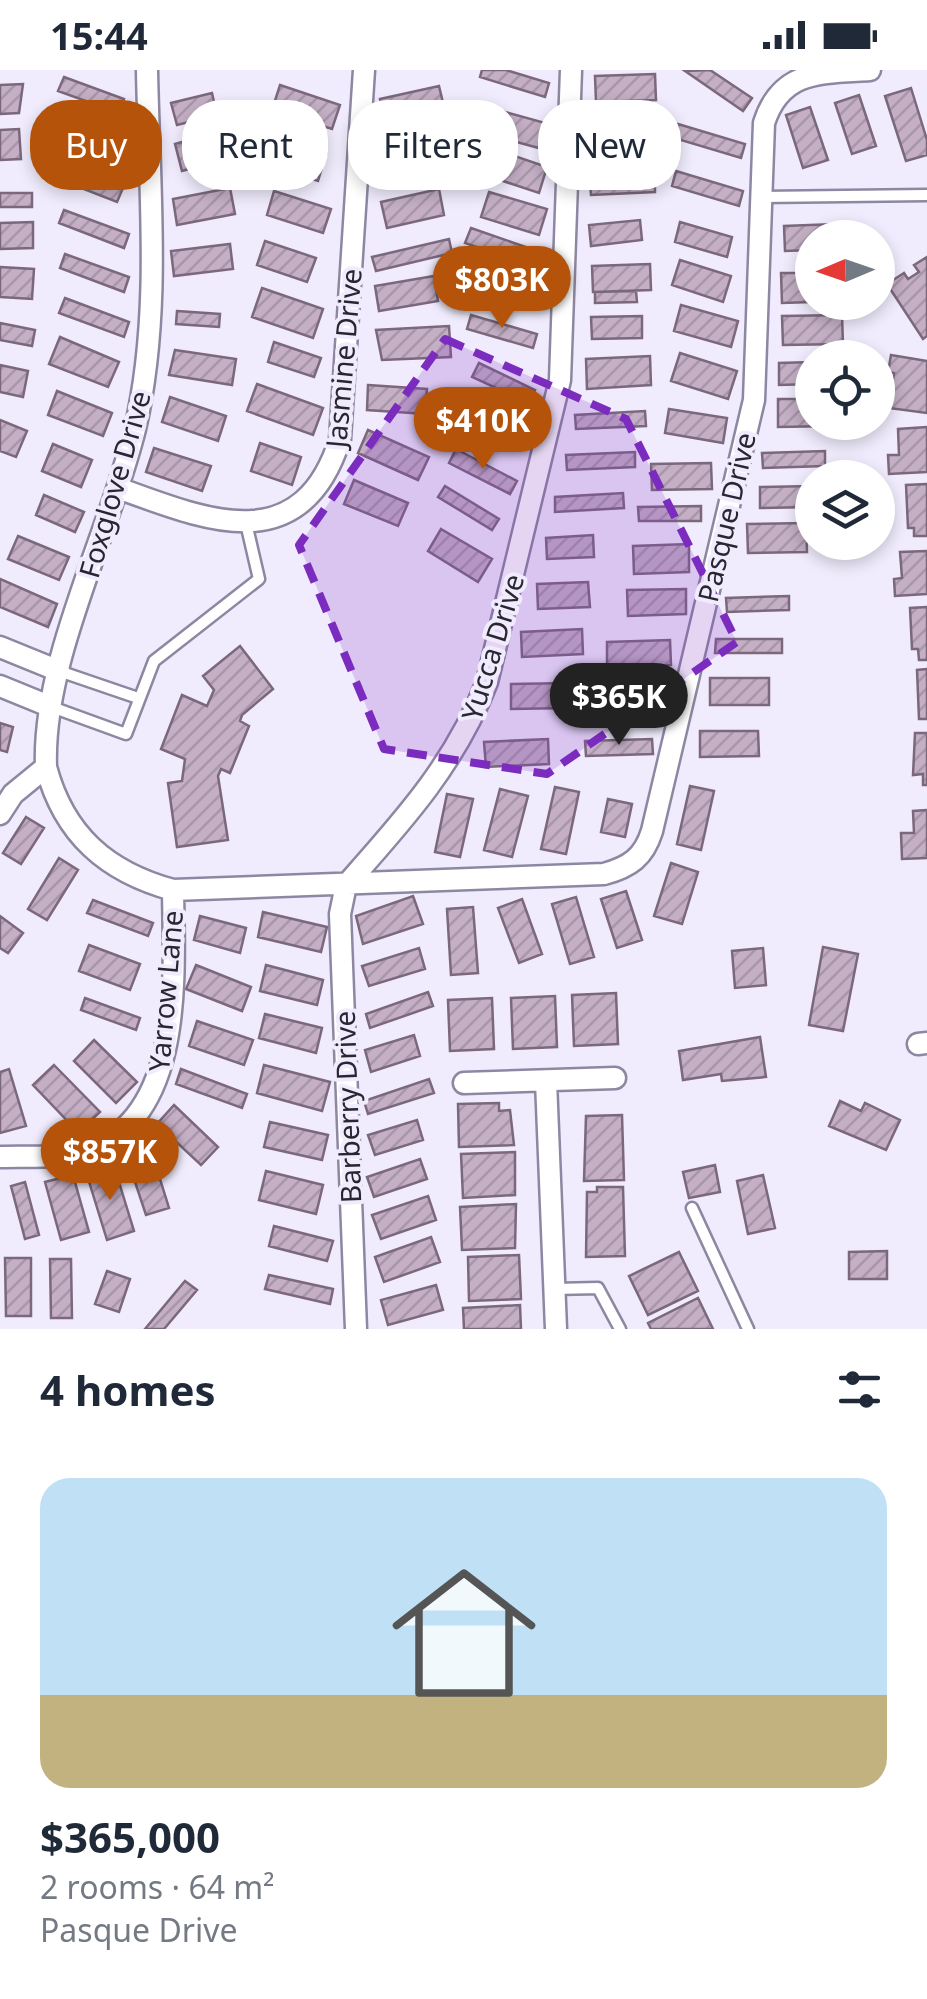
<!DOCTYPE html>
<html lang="en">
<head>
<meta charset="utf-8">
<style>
	body { margin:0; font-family:"Noto Sans",sans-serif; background:#f2f2f3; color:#1f2937; height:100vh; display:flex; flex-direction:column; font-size:38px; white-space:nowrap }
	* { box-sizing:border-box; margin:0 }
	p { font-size:32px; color:#747a83 }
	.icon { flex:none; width:55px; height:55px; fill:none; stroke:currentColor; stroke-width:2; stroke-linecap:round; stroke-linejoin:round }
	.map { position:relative; height:1259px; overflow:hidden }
	.sheet { display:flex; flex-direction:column; background:#fff; flex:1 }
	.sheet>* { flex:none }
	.guide { position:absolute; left:30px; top:30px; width:868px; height:90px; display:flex; gap:20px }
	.needle { width:65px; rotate:268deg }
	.fabs { position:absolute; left:795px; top:150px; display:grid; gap:20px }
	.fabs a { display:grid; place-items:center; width:100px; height:100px; border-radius:50%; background:#fff; box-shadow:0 5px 15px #0003; font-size:50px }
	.price { position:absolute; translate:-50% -85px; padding:0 22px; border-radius:35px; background:#b45309; color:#fff; font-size:32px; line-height:65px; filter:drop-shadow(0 2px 5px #0008) }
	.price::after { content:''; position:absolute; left:50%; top:60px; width:30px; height:22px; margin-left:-15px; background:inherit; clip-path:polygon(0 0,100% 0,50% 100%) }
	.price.selected { background:#222; color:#fff }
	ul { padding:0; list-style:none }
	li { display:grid; align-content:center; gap:20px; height:530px; padding:0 40px }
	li+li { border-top:2px solid #e0e1e3 }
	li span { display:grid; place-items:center; height:310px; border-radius:30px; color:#555 }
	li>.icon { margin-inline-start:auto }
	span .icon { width:180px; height:180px; fill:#fffc; stroke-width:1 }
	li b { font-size:42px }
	h2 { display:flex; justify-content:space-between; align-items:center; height:120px; padding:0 40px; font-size:42px }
	.chip { padding:0 35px; border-radius:40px; background:#fff; box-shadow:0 5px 15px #0003; font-size:35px; line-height:90px }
	.chip.selected { background:#b45309; color:#fff }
	.status { display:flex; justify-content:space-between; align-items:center; height:70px; padding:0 50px; background:#fff; direction:ltr }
	.status svg { height:28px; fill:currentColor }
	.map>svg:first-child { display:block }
	.building { fill:url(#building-hatch); stroke:#7b687d; stroke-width:2.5 }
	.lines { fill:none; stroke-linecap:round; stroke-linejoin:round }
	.service-casing { stroke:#8d87a1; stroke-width:15 }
	.minor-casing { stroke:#8d87a1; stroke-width:25 }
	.service { stroke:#fff; stroke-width:10 }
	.minor { stroke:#fff; stroke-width:20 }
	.marked { fill:#7b2cbf; fill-opacity:0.2; stroke:#7b2cbf; stroke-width:8; stroke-dasharray:20 12; stroke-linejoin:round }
	.labels { text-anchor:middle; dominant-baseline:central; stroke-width:8; stroke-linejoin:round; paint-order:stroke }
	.street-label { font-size:28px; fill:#292631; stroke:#f0ecfd }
</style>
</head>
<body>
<div class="status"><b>15:44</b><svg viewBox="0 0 49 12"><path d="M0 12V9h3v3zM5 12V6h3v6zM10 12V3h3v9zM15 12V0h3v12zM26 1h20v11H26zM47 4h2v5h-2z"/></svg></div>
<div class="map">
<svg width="927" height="1259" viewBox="0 0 927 1259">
	<defs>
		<pattern id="building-hatch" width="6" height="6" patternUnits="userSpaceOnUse" patternTransform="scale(2.5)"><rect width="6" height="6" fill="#c4afc5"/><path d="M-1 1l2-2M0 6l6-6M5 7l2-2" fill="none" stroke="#a896aa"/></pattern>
	</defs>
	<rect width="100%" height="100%" fill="#f0ecfd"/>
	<path class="building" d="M482,0h24l43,13 -4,14 -65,-20z
		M710,0l42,28 -9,13 -58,-40z
		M655,4l1,26 -60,2 -1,-26z
		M64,7l60,22 -5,14 -61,-22z
		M23,14l-4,29 -19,1v-29z
		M280,15l60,20 -8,24 -60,-19z
		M439,16l6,25 -60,12 -5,-24z
		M911,18l16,52v15l-21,6 -21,-65z
		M212,23l5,22 -40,10 -6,-22z
		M859,25l17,51 -24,8 -17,-51z
		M810,37l18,53 -25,8 -17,-53z
		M491,38l58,16 -7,25 -58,-16z
		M658,47l1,29 -59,2 -1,-29z
		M60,48l63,27 -6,13 -63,-27z
		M678,54l67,20 -4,14 -67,-20z
		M233,58l7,28 -58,15 -7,-27z
		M19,59l2,30 -21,1v-30z
		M270,66l56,18 -8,27 -57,-18z
		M438,67l6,27 -54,11 -5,-27z
		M491,78l56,19 -8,26 -57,-19z
		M59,93l64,25 -6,14 -64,-25z
		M676,101l67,20 -4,15 -67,-20z
		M655,109v13l-64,3 -1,-13z
		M230,118l5,26 -58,11 -4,-26z
		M439,119l5,26 -57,13 -6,-26z
		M274,121l57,18 -8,24 -56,-18z
		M489,122l58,17 -8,26 -58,-18z
		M0,123h32v14h-32z
		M64,140l65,24 -5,14 -65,-25z
		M640,150l2,20 -51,6 -2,-21z
		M33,152v26l-33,1v-26z
		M680,152l52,15 -5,20 -52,-15z
		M835,154v14h-23v12l-27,1 -1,-25z
		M471,158l75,26 -6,15 -75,-26z
		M449,169l3,14 -76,18 -4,-14z
		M265,171l51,17 -9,24 -50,-17z
		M230,174l3,25 -59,7 -3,-25z
		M65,184l64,23 -5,15 -64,-24z
		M927,187v79l-4,3 -36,-55 17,-11 4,6 11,-7 -5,-7z
		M680,190l51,16 -8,26 -51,-17z
		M650,194l1,26 -58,2 -1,-26z
		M0,197l34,2 -2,30 -32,-2z
		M781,203h31v29l-30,1z
		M483,204l61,20 -5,14 -60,-19z
		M434,206l4,25 -59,10 -4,-25z
		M262,218l61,21 -10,29 -61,-21z
		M636,221l1,11 -42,1v-11z
		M65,228l64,24 -5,15 -65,-24z
		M681,235l57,16 -7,26 -57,-16z
		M177,241l43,3 -1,13 -43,-3z
		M471,245l66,19 -4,14 -66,-19z
		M842,245l1,29 -60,1 -1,-29z
		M642,246v22l-50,1 -1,-22z
		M0,253l35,7 -3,16 -32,-6z
		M449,256l2,31 -69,3 -6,-30z
		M60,267l59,25 -11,25 -59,-23z
		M274,272l47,16 -7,19 -46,-15z
		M175,280l61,9 -4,26 -63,-10z
		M680,283l57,18 -9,28 -57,-18z
		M891,285l36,6v52l-38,-5 5,-35 -6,-1z
		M650,286l1,29 -64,4 -1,-30z
		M812,292v22l-33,1v-22z
		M479,293l56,27 -6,13 -57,-26z
		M0,295l28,6 -5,26 -23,-5z
		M257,314l66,24 -10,27 -66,-24z
		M368,315l59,4 -2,25 -58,-4z
		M57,321l55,22 -9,23 -55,-21z
		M170,327l56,19 -8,25 -56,-19z
		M778,329h34v23l21,4 -55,1z
		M469,337l56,33 -6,10 -56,-32z
		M669,339l58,9 -4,25 -58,-10z
		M645,341l1,15 -70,3 -1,-14z
		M0,350l27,11 -11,26 -16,-6z
		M927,357v45l-38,2 -1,-19h11l-1,-26z
		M368,360l61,27 -11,23 -60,-27z
		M260,373l41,14 -9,28 -41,-14z
		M53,374l39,16 -11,27 -39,-16z
		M154,378l57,18 -9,25 -56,-19z
		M456,379l61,32 -7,13 -61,-31z
		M825,381v15l-62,2 -1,-15z
		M635,382v15l-68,3 -1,-15z
		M711,393l1,26 -60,1 -1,-26z
		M354,410l54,23 -10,23 -54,-22z
		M927,414v52h-13v-8h-6l-2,-43z
		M445,416l54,33 -7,11 -54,-33z
		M812,416v21l-52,1v-21z
		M623,423l1,15 -69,4v-15z
		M44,425l40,17 -9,20 -39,-17z
		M701,436v15h-62l-1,-14z
		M806,453l1,29 -59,1 -1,-29z
		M441,459l51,30 -14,23 -50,-31z
		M593,465l1,22 -47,2 -1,-21z
		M18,466l51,21 -10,23 -51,-21z
		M689,474v28l-55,2 -1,-28z
		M927,481v43l-32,2 -1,-17 8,-1 -2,-26z
		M0,509l57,25 -9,23 -48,-20z
		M588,512l2,25 -52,2 -1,-25z
		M686,519v25l-58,2 -1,-26z
		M789,526v14l-62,2 -1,-14z
		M927,537v53h-8l-1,-11h-6l-2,-41z
		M582,559l1,25 -61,3 -1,-25z
		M716,569h66v14h-67z
		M670,570l1,25 -64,2v-25z
		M240,576l33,43 -31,26 -2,6 9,5 -19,47 -9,-4 -3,7 10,64 -51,7 -9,-64 14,-2 3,-22 -24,-10 21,-54 25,11 7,-16 -11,-14z
		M927,599v50h-8l-2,-49z
		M710,608h59v27h-59z
		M570,613v25l-59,1v-25z
		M662,622v28l-67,1 -1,-28z
		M0,653l13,4 -6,25 -7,-2z
		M700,661h58l1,25 -59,1z
		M915,663h12v52h-4v-11l-10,1z
		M548,669l1,25 -63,3 -2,-25z
		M652,669l1,15 -67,2 -1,-15z
		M690,716l24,5 -13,59 -24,-6z
		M555,717l24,5 -13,62 -25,-5z
		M500,719l28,7 -16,61 -28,-7z
		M447,724l26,5 -13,58 -25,-5z
		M608,729l24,5 -7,33 -24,-5z
		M927,740v48l-25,1 -1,-26h13l-1,-22z
		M26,747l18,11 -23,36 -18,-11z
		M59,788l19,12 -31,50 -19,-11z
		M671,793l27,9 -16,52 -28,-8z
		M626,821l16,49 -25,8 -16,-49z
		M413,826l10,28 -60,20 -7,-28z
		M576,827l18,60 -24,7 -18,-60z
		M522,829l20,55 -23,9 -21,-55z
		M93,830l60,23 -5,13 -61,-23z
		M473,837l5,66 -27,2 -4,-66z
		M263,842l64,15 -6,25 -63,-15z
		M0,846l23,17 -15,20 -8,-5z
		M200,846l46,12 -6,25 -46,-13z
		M89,875l51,19 -10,26 -51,-19z
		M823,877l35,7 -15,77 -34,-6z
		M419,878l6,21 -56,17 -7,-20z
		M763,878l3,37 -31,3 -3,-37z
		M196,895l55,22 -9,24 -56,-22z
		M266,895l57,15 -6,25 -57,-14z
		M428,922l5,14 -63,22 -4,-14z
		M616,923l2,51 -44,2 -2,-51z
		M555,926l2,51 -44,2 -2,-51z
		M85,928l55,20 -4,12 -55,-20z
		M492,928l2,51 -44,2 -2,-51z
		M265,944l57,14 -6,25 -57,-15z
		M197,951l56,19 -9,25 -55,-19z
		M414,965l6,21 -49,16 -6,-22z
		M760,967l6,40 -44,4 -1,-7 -38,6 -4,-29z
		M94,970l43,42 -21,21 -42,-42z
		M54,995l46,47 -22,20 -45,-47z
		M264,995l66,17 -8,29 -65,-18z
		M9,999l17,57 -26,7v-61z
		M181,999l66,25 -5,14 -66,-24z
		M429,1009l5,14 -66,21 -4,-13z
		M840,1031l21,10 4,-8 35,17 -14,30 -57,-24z
		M499,1033v8l11,-1 4,35 -55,2 -1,-43z
		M174,1035l44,42 -17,18 -44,-41z
		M622,1045l2,65 -40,1 2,-65z
		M417,1050l6,20 -48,15 -7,-20z
		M270,1052l58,13 -6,25 -58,-13z
		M150,1077l19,61 -23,7 -20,-60z
		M515,1082v43l-52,3 -2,-44z
		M420,1089l7,20 -53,18 -7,-20z
		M715,1095l5,27 -31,6 -6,-26z
		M114,1096l20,65 -27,9 -20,-65z
		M266,1101l57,14 -7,29 -57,-14z
		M73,1105l16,57 -28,8 -16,-58z
		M763,1105l12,53 -27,6 -11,-53z
		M25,1112l14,53 -14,4 -14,-53z
		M597,1117h26l2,69 -39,1 1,-65h10z
		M428,1126l8,24 -55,19 -9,-24z
		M516,1134l-1,44 -53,2 -2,-43z
		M274,1156l59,15 -6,20 -58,-15z
		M431,1167l9,25 -56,20 -9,-25z
		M887,1181v28h-38v-27z
		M679,1182l19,39 -50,24 -19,-39z
		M519,1185l2,44 -52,2 -1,-44z
		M5,1188h26v58h-25z
		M50,1189h21l1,59h-21z
		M107,1201l23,8 -11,33 -24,-8z
		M269,1205l64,14 -3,15 -65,-15z
		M185,1211l12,9 -33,39h-19z
		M436,1215l7,25 -55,15 -7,-25z
		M698,1228l15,31h-62l-3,-6z
		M520,1235l1,24h-57l-1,-21z"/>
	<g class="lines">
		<defs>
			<path id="service" d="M762,127l165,-2
				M59,601l79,27
				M49,636l77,28 28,-73 105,-82 -13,-56
				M692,1138l56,121
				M555,1219l43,-1 22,41"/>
			<path id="minor" d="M118,418c88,32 183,73 222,-49l24,-369
				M0,577l59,24
				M0,616l49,20
				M46,697c18,68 61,105 127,123l431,-16c26,-7 40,-17 48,-43l102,-431 10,-277c17,-53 56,-50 106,-53
				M0,744l13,-20 33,-27c-4,-107 63,-232 89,-338 27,-116 14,-241 12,-359
				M346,815c57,-64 109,-121 141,-203l73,-302 11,-310
				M346,815l-6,29 16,415
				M918,974l9,-1
				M546,1011l10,248
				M464,1013l151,-5
				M0,1087c28,-1 58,2 85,-6 100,-32 89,-176 88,-261"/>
		</defs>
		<use href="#service" class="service-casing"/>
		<use href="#minor" class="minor-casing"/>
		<use href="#service" class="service"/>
		<use href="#minor" class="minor"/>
	</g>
	<path class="marked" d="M445,269l181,80 111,223 -190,132 -163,-25 -85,-204z"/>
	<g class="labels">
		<g class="street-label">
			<text transform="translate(343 288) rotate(-85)">Jasmine Drive</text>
			<text transform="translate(114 414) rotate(-74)">Foxglove Drive</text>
			<text transform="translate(726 447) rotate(-77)">Pasque Drive</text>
			<text transform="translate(492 577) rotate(-73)">Yucca Drive</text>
			<text transform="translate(165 921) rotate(-85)">Yarrow Lane</text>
			<text transform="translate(347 1037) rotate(-92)">Barberry Drive</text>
		</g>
	</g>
</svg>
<div class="fabs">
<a><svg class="needle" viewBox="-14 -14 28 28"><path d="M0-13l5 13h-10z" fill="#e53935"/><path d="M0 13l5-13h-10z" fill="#747a83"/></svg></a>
<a><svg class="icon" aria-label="locate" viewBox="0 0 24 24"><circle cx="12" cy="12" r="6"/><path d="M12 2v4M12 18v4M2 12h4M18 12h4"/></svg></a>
<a><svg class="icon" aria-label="layers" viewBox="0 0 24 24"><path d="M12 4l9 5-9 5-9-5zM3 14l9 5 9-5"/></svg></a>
</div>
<b class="price" style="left:502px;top:261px">$803K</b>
<b class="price" style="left:483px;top:402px">$410K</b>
<b class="price selected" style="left:619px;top:678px">$365K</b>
<b class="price" style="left:110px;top:1133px">$857K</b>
<div class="guide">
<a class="chip selected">Buy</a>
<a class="chip">Rent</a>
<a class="chip">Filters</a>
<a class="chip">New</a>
</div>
</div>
<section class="sheet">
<h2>4 homes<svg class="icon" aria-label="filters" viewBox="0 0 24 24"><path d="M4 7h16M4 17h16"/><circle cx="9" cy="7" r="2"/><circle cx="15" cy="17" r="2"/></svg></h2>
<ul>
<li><span style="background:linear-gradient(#bfe0f5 70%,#c2b280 0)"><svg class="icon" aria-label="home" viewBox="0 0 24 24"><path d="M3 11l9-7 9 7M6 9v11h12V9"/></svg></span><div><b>$365,000</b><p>2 rooms · 64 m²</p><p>Pasque Drive</p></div></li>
</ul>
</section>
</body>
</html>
